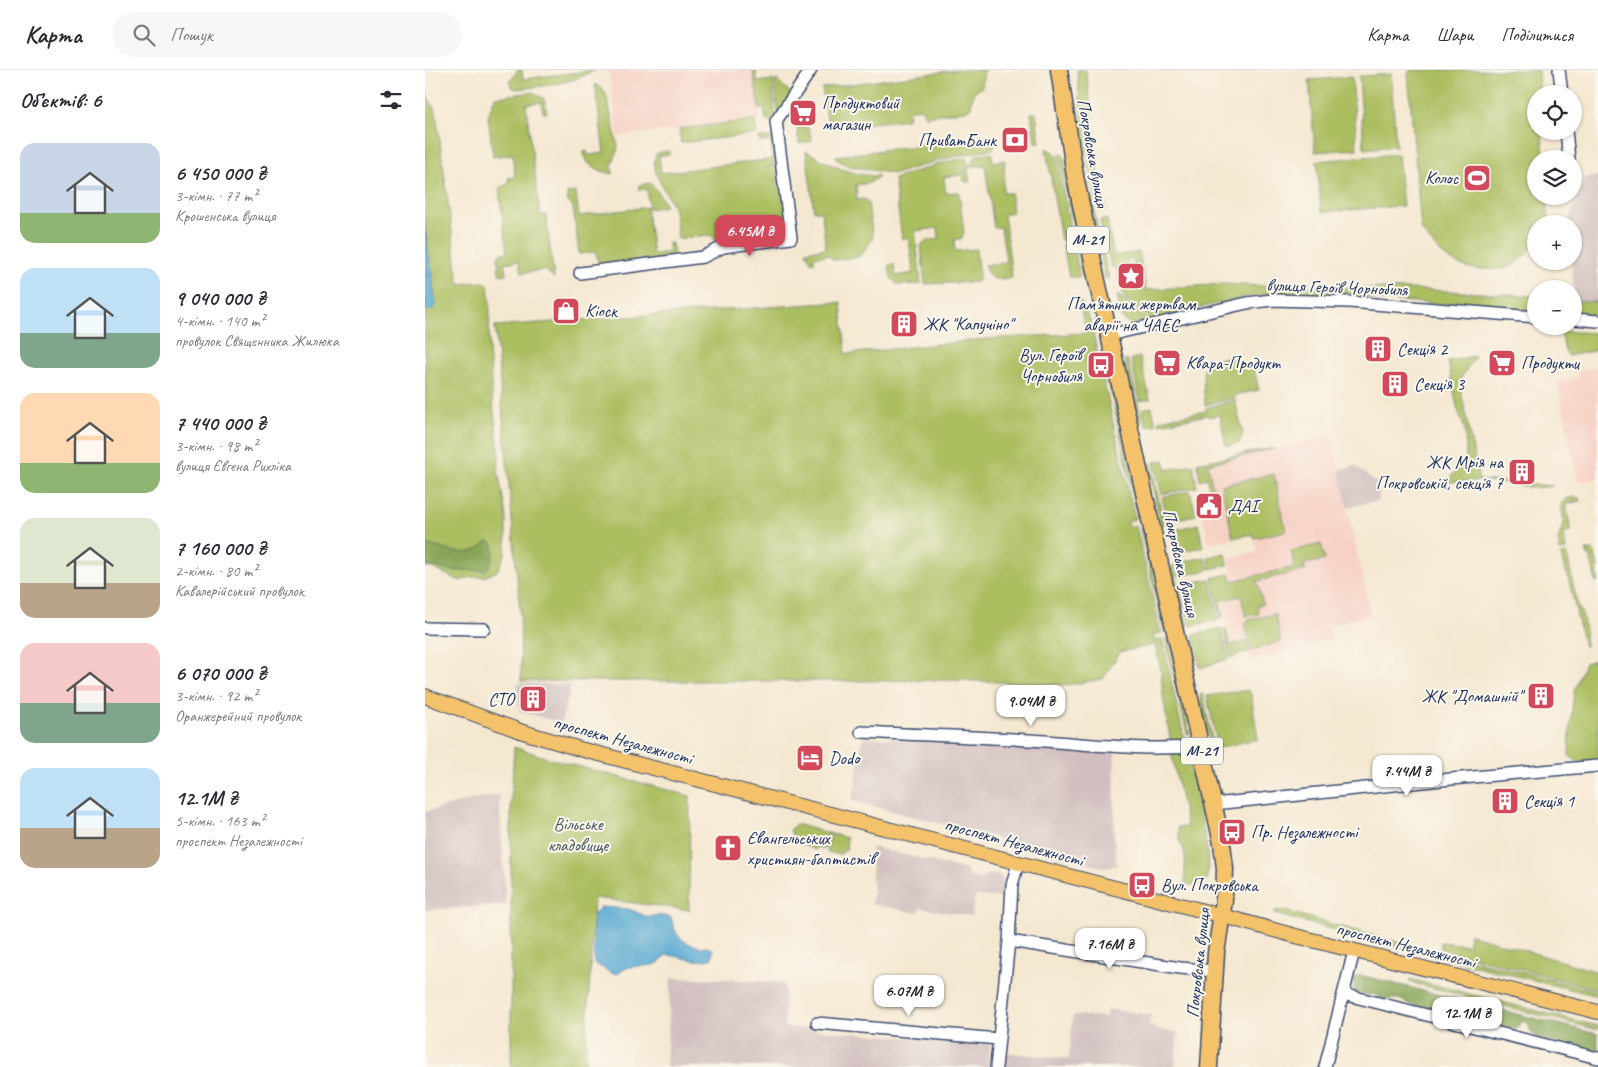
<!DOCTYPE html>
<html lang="uk">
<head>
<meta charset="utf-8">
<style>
	body { margin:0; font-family:Caveat,sans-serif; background:#f7f7f7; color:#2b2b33; height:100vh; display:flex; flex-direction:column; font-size:19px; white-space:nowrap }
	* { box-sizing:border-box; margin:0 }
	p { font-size:16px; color:#7c7c81 }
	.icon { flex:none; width:28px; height:28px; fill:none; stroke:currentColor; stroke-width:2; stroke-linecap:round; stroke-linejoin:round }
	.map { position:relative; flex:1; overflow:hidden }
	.side { display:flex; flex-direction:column; background:#fff; width:425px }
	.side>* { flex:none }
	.fabs { position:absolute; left:1102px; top:15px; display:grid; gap:10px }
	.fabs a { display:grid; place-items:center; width:55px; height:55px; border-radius:50%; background:#fff; box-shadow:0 1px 4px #0004; font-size:25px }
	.price { position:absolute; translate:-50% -42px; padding:0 11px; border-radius:10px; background:#fff; color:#222; font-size:16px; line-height:32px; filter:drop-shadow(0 1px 2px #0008) }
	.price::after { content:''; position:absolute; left:50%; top:30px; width:15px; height:11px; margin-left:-8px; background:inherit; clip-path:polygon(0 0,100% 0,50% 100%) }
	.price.on { background:#d1495b; color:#fff }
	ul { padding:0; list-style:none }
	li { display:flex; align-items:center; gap:15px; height:125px; padding:0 20px }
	li span { display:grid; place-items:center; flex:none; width:140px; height:100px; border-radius:15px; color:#555 }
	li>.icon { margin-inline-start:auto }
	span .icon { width:60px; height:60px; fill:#fffc; stroke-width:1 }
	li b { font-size:21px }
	h2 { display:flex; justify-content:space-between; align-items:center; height:60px; padding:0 20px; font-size:21px }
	header { display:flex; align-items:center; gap:30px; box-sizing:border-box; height:70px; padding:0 25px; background:#fff; border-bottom:1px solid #e1e1e2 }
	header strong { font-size:24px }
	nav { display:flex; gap:28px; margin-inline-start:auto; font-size:18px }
	.search { width:350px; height:45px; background:#f7f7f7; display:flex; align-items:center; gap:12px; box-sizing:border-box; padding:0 18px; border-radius:28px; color:#7c7c81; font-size:19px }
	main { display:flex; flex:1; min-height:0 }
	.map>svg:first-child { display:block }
	.built { fill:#f6d2c5 }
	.industrial { fill:#d1bfbf }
	.green { fill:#abbe61; stroke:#637660 }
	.forest { fill:#88a557; stroke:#526a5a }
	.water { fill:#57a8d1; stroke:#396c98 }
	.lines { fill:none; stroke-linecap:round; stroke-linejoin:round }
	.minor-casing { stroke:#3c4b6f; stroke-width:14 }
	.major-casing { stroke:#3c4b6f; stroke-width:16 }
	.highway-casing { stroke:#3c4b6f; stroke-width:19 }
	.minor { stroke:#fff; stroke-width:11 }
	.major { stroke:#f3c26a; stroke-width:14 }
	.highway { stroke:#f3c26a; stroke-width:16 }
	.labels { text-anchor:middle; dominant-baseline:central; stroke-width:4; stroke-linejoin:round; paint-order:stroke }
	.shield { fill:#fbf7ec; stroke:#5e6b89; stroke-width:1 }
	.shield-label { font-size:16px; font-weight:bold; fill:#1b2f5e }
	.poi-label { font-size:18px; fill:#1b2f5e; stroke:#fbf7ec; text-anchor:start }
	.street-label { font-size:18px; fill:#1b2f5e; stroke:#fbf7ec }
	.park-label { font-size:18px; fill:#465a5f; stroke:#fbf7ec }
</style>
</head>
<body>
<header>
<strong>Карта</strong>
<div class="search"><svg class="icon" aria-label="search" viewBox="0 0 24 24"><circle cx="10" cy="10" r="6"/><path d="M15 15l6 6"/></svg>Пошук</div>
<nav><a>Карта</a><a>Шари</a><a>Поділитися</a></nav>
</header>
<main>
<section class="side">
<h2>Об’єктів: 6<svg class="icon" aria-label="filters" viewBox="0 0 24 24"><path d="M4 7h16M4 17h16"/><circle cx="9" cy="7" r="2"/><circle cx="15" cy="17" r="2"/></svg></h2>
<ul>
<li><span style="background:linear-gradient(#c9d6e8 70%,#8fb573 0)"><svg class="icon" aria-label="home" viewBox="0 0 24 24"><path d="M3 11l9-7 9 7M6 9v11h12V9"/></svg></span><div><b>6 450 000 ₴</b><p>3-кімн. · 77 m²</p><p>Крошенська вулиця</p></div></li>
<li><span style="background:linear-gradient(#bfe0f5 65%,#7fa58c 0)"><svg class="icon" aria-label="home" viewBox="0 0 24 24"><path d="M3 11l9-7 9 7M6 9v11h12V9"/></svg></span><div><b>9 040 000 ₴</b><p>4-кімн. · 140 m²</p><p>провулок Священника Жилюка</p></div></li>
<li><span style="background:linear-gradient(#ffd9b3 70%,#8fb573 0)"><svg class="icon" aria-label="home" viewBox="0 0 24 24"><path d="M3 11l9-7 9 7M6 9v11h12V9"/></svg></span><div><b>7 440 000 ₴</b><p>3-кімн. · 98 m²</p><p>вулиця Євгена Рихліка</p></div></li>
<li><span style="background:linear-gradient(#dfe7d0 65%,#b9a48a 0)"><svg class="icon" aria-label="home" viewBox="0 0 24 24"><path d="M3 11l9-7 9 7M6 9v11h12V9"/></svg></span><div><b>7 160 000 ₴</b><p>2-кімн. · 80 m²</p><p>Кавалерійський провулок</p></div></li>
<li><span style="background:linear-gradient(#f6c9c9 60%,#7fa58c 0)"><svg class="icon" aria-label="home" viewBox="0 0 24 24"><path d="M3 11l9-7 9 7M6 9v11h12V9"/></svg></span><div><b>6 070 000 ₴</b><p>3-кімн. · 92 m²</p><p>Оранжерейний провулок</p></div></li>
<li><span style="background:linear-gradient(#bfe0f5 60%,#b9a48a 0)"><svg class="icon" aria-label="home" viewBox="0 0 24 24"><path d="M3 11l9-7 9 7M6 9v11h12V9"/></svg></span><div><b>12.1M ₴</b><p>5-кімн. · 163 m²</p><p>проспект Незалежності</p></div></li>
</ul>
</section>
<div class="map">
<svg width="1173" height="997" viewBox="0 0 1173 997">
	<rect width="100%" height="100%" fill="#fbf7ec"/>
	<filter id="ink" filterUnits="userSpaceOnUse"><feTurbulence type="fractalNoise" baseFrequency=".02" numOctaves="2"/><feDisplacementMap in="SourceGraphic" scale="10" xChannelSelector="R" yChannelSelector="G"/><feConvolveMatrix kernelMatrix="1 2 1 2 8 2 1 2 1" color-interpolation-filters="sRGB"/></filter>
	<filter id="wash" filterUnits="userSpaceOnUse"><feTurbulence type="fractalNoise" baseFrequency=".0096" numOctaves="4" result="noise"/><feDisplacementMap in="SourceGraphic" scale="20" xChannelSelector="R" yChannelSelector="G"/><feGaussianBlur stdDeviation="1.12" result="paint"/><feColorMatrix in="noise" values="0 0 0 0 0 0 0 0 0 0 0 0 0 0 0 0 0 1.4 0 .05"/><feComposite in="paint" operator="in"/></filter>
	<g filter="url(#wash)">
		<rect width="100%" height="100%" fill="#f5e8d1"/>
		<path class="built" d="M184,0h144l7,49 -142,17z
			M1173,296v112l-21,4 1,-2 -21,-98 21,-4 -1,-7z
			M906,366l40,179 -42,10 2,14 -80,22 -4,-21 -16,3 -9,-41 16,-3 -9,-40 28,-7 -1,-7 -4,-11 -43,9 -11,-50 15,-4 -5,-25z"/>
		<path class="industrial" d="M1173,106v126l-23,-1 -4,-40h3v-37h-6v-2l17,-44z
			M930,396l23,18 1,17 -32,6 -8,-37z
			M95,613l51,2 -10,38 -42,-12 -2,-26z
			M438,667l127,7v4l125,2 -1,88 3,27 -12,3 -77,-20 -38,-12 -138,-35 3,-15z
			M74,725l7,110 -81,5v-98l53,-14z
			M447,777l92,22 3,2 2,5 12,3 8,-5 10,1 4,5 2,18 -29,-2 -5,20 -50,-8 -4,5 -46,-9 2,-11 -2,-37z
			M246,908l53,1 61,4 -1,44 206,18 -2,22h-322z
			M682,939l44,6 -2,10 5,1v3l24,3 -3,35h-172l1,-15 65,7 4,-44 33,2z"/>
		<path class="green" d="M93,0h4l1,9 72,-9c-23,14 -52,16 -78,19l-4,-1 -3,-7z
			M328,0h3l1,12 16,-2 2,35 -3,5 -6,1 -2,-13 -5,1z
			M532,0h27l-2,17 -9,6 -2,14 -5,4 -41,5 -4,-8 -13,2 1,7 -2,2 -67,8 -9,-1 -4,-7 -5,-31z
			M652,0h9l12,97 8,43 -8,1 -16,-87z
			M985,0h128l2,24h-4v37h6l2,28h-8v37h11l2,25 -1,3h-12v19c-8,9 -17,21 -29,25 -5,2 -11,1 -16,1 -33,3 -52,-14 -70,-40l-13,-155z
			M966,4l5,72 -32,3 -5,-73z
			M927,7l5,72 -42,3 -6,-72z
			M352,10l16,15 -15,21 -3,-35z
			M170,14l7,5 4,5 12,52 -1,6 -5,13 1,9 -12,-3 -13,-8 -5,-11 4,-1 1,4 16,-2z
			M0,19l4,10 7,13 23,172 24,-2 5,3 2,18 -1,44 3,51 7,51 -1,21 8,46v28l-1,11 -8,16 -10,5 -16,1 -11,4 -28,-13 -7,-1v-288l8,4 -8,-57z
			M108,22l11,7 3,14h-4l-2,-11 -15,2 14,111h6l8,63 -9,-8 -24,3 -2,-12 -15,2 2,11 -5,1 -2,-2 -1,-17 4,-3 5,-1 -8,-62 1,-3 9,-3 -1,-6 7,-1 -2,-23 -20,3 -5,-41 7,-19z
			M606,43h5l4,30h-5z
			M330,50l2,14 -76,9 -2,-14z
			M650,50h3l18,101 13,57h-4z
			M381,57l3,2 3,12 -13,3 -2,-16z
			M569,66l1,10 -3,3 -53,11 -44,14 -45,-8 -13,-6 -1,-4z
			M347,67l3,1 1,23 -10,7 13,-6 9,66 -26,4 1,8 -44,4 -7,-8 -5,-1 -29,4c-1,-11 -2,-22 -5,-32 -6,-16 -24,-35 -17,-53l5,-2 8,-1 1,3 -11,2 2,17 112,-14 -2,-18 -11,1 -1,-4z
			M621,78l7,3 4,7 15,82h-11z
			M381,81c23,13 45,25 73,25l-9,7 -14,2 1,15 7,-1 4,3 5,37 -14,18 -25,3 -6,-5 -14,2v6l-4,-3 -4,-9 20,-3 -5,-37h-7z
			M567,83l1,9 12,-2 -2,33h8l1,19 -8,2 8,64c-15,0 -23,6 -27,-13l21,-3 -5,-35 -7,1 -9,-63 -15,2 -2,2 2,14 -6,-2 -1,-6 14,-20z
			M638,83l25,125 -5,-1 -24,-121 1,-2z
			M973,84l5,52 -82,6 -4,-51z
			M541,88l2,7 -7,10 -17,2 2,16 13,-1 5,41 -3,6 -7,1 1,11 21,-2 3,27 -1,5 -3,1 -50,2 -4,-39 4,-4 14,-2 -1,-11 -23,3 6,53 -23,1 -7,-7 -2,-13 5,-1 2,12 17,-3 -4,-35 -7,1 -8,-60 46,-16z
			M225,113l6,6 10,17 -17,3 -2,-20 -8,1v-5z
			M151,122l3,24 69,-9 -1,3 6,44 16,-2 -1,-9h4l2,9 -2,5 -73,11 -3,-16 -17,2 -6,-47 -5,-5 -1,-9z
			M682,149l7,37 25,-4 7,38 77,-6 63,3 124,2 126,7v15l-191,-14 -79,-2 -15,1 -66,15 -5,3 -27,7 -29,-24 -3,-12 4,-3 11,2 2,7h3l-6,-20h-4l-2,-6 5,-1 -1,-6 -4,1 -2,2 1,8 -2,5 -7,5 -2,-11 -6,-1 -11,-46z
			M648,173l7,34h-11l-6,-33z
			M692,224l33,28 -18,2 -10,-5z
			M653,227l12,23 45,199 -7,2 1,6 7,-1 25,107 -8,2 1,5 8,-1 22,99 -2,4 -11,2 -8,-47 -2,-27 -6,-25 -35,7 -17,27 -36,6 -112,-5 -96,1h-338l-1,-70 -25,-285 346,-24 5,52 140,-15 100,-6z
			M1149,229l1,2 23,1v14l-24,-1z
			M1136,261l37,2v17l-29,6 -4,-4z
			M806,286l5,2 4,9 13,-3 6,26 -24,5v3l-30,7c-1,-12 -3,-26 -1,-38l6,-6z
			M1050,286l-16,25 20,99 74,6 -18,2 -36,-6 -22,-1 -30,1 19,-25 -1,-27 -8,-23 -9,-46z
			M715,287l10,42 -10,2 -9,-42z
			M703,290l14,61 -1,4 -4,-6 -13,-58z
			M683,308h2l30,134 -2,6z
			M810,330l8,34 -4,9 -13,3 -6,-31 -12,2 -1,-2 -48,9v-4l47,-9v-3z
			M727,337l4,18 -10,1 -4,-17z
			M848,378l1,1 -66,15 5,26h-4l-2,-12 -7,2 -3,-17z
			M739,390l3,10 26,-6 4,23 -35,7 -8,-32z
			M726,393l13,61 -3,1 -13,-58z
			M849,404l12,57 -32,7 -2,-4 -19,4 -12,-53z
			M765,421l6,24 -28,6 -6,-24z
			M1148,427l6,1 1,3 -14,3 5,27 -6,2 -1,5 2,12 -6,1 -2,-12 6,-16 -3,-20 4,-4z
			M773,454l5,23 -28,6 -5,-22z
			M715,457l4,3 22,98 -2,5z
			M896,474l4,16 -21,4 2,6 -49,11 6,23 -6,2 2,8 -13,2 -5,-20 -21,5 3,16 -2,1 -9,-40 18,-4 2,7 63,-14 -4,-16z
			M1161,480h6c6,9 6,21 6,32l-2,1 -6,-27h-2z
			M800,483l3,12 -18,4 -2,-12z
			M1142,484l11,53c9,11 5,25 8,39h-2l-17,-74h-2l-4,-17z
			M780,487l3,13 -28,6 -3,-13z
			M749,494l14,62 -5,1 -12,-58z
			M785,509l9,41 -28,6 -9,-41z
			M850,544l6,27 -30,10 -6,-27 3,-4z
			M796,558l7,31 -28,9 -7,-33z
			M801,558l4,17 17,-4 2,11 -19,6 -6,-29z
			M740,568l3,2 2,2 20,92h-3z
			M1173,589v104c-11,0 -22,1 -29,-8l1,-26 4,-38 11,-28z
			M824,620l1,4h1l7,45 -40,9 -11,-52z
			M776,624h2l11,54 -3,1 -11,-54z
			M89,677l37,12 139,37 -1,114 -95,-12 -9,169h-74v-267z
			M746,682l17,4 1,2c4,21 26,106 17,122 -4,7 -15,5 -21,4v-30l-3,-8 -3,-6 -1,-13h9z
			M370,754l52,14 -1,12 -6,4 -13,-1 2,-12 2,-6 -3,-1 -3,15 -8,-2 -1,3c-12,-4 -22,-8 -26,-20l2,-1z
			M851,840l13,2 89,25 58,14 -1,5 -161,-42z
			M1044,864l129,38v17l-157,-40 -1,-7 29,3z
			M1015,882l158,39v5l-159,-39z
			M985,909l188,47v4l-189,-48z"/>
		<path class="forest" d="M63,471l4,2c4,7 0,17 -3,24l-4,3 -33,1 -27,-6v-21c15,3 36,13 50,6 5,-2 9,-6 13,-9z
			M935,905l238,59v19l-59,-14 -8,-6 -3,-10 -2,-1h-5l-5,7 -7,2 -39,-10 -8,-7 -9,1 -44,-11 -10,-5h-16l-9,-5 -4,1 -15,-3 -1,-3v-11z"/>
		<path class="water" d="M0,157l11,78 -3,4 -8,2z
			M175,837l29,2 19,8 10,-2 13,2c4,16 7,24 26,29 6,1 10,0 16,4l-1,8c-14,7 -32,-3 -47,-3 -7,17 -26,7 -40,14 -3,1 -4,3 -6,5l-8,-1 -17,-10 -1,-47z"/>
	</g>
	<g filter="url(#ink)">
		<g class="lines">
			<defs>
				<path id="minor" d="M1134,0l3,24
					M1141,61l3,28
					M155,203l123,-16 20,-10 68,-9 -15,-117 35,-51
					M1149,249l24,2
					M684,265l138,-32 25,-3 77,2 187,15
					M0,558l59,1
					M436,662c61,3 123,5 184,9 51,4 105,10 156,5
					M789,734l237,-25 147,-13
					M584,871l171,27 35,3
					M918,924l255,64
					M392,953l181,16
					M571,997l13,-126 3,-56 6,-22
					M900,997l29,-116"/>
				<path id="major" d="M0,626l98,36 57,17 643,167 69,19 306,77"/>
				<path id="highway" d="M634,0l16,106 22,105 125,562 3,26 -1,31 -8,53 -7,114"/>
			</defs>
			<use href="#minor" class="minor-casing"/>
			<use href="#major" class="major-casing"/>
			<use href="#highway" class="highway-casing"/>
			<use href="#minor" class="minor"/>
			<use href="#major" class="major"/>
			<use href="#highway" class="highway"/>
		</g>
	</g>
	<defs>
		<symbol id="supermarket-square" viewBox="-11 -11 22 22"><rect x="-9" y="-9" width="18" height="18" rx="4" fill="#d1495b" stroke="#fbf7ec"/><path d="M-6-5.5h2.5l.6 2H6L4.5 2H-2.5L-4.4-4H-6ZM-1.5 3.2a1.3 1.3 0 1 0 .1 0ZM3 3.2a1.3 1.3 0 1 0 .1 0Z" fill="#fff"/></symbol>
		<symbol id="bank-square" viewBox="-11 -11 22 22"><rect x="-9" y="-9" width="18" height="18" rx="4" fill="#d1495b" stroke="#fbf7ec"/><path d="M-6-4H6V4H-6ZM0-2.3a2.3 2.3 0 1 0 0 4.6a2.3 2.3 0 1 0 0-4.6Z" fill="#fff"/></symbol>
		<symbol id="stadium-square" viewBox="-11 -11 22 22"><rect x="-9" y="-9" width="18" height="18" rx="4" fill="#d1495b" stroke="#fbf7ec"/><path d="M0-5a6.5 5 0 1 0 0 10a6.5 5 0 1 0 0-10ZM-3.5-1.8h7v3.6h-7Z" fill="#fff"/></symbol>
		<symbol id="sight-square" viewBox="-11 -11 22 22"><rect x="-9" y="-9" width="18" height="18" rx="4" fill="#d1495b" stroke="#fbf7ec"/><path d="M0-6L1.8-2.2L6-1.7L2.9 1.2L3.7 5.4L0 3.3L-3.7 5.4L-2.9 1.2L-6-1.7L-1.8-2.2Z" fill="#fff"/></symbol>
		<symbol id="shop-square" viewBox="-11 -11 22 22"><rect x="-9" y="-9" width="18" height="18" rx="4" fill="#d1495b" stroke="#fbf7ec"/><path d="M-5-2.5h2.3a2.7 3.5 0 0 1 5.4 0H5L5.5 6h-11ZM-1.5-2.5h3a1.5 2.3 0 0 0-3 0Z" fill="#fff"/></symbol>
		<symbol id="building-square" viewBox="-11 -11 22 22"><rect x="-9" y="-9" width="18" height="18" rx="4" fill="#d1495b" stroke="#fbf7ec"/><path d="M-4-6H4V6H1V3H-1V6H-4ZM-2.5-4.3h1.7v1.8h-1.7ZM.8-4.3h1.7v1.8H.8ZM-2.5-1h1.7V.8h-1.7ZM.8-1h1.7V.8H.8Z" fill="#fff"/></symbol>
		<symbol id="bus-square" viewBox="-11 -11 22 22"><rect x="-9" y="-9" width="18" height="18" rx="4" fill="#d1495b" stroke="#fbf7ec"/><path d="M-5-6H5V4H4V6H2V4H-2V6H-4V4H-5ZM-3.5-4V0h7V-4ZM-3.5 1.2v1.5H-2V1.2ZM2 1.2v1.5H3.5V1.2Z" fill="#fff"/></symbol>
		<symbol id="civic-square" viewBox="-11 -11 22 22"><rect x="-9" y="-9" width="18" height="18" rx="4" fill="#d1495b" stroke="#fbf7ec"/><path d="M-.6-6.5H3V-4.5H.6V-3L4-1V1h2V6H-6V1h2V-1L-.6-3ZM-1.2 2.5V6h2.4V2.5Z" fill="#fff"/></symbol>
		<symbol id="hotel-square" viewBox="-11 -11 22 22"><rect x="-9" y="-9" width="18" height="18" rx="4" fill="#d1495b" stroke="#fbf7ec"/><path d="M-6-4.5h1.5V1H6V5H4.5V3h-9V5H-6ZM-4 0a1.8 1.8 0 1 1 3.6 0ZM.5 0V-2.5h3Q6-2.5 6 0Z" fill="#fff"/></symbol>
		<symbol id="church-square" viewBox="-11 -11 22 22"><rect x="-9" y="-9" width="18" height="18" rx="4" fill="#d1495b" stroke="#fbf7ec"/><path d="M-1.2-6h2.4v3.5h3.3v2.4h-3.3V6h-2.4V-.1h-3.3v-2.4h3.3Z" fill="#fff"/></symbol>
	</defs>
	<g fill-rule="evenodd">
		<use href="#supermarket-square" x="362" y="27" width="32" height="32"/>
		<use href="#bank-square" x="574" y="54" width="32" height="32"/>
		<use href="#stadium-square" x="1036" y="92" width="32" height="32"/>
		<use href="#sight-square" x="690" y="190" width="32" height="32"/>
		<use href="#shop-square" x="125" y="225" width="32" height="32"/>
		<use href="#building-square" x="463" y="238" width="32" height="32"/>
		<use href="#building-square" x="937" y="263" width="32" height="32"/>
		<use href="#supermarket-square" x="726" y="277" width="32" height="32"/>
		<use href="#supermarket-square" x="1061" y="277" width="32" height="32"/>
		<use href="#bus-square" x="660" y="279" width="32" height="32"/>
		<use href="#building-square" x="954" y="298" width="32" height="32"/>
		<use href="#building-square" x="1081" y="386" width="32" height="32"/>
		<use href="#civic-square" x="768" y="420" width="32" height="32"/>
		<use href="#building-square" x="1100" y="610" width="32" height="32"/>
		<use href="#building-square" x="92" y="613" width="32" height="32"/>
		<use href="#hotel-square" x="369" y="672" width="32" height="32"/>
		<use href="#building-square" x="1064" y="715" width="32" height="32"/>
		<use href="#bus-square" x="791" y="746" width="32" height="32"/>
		<use href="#church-square" x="287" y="762" width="32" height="32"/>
		<use href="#bus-square" x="701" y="799" width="32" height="32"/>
	</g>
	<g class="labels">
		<g class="shield">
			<rect x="642" y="156.5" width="42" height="27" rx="4"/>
			<rect x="756" y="667.5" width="42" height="27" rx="4"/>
		</g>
		<g class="shield-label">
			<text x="663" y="170">М-21</text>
			<text x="777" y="681">М-21</text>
		</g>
		<g class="poi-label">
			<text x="397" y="33">Продуктовий<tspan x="397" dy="21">магазин</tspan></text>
			<text x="571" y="70" text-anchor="end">ПриватБанк</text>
			<text x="1033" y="108" text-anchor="end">Колос</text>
			<text x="706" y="234" text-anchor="middle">Пам'ятник жертвам<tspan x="706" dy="21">аварії на ЧАЕС</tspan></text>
			<text x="160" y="241">Кіоск</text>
			<text x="498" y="254">ЖК "Капучіно"</text>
			<text x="972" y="279">Секція 2</text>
			<text x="657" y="285" text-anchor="end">Вул. Героїв<tspan x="657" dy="21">Чорнобиля</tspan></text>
			<text x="761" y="293">Квара-Продукт</text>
			<text x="1096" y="293">Продукти</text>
			<text x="989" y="314">Секція 3</text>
			<text x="1078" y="392" text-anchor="end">ЖК Мрія на<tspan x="1078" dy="21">Покровській, секція 7</tspan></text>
			<text x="803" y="436">ДАІ</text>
			<text x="1097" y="626" text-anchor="end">ЖК "Домашній"</text>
			<text x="89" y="629" text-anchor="end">СТО</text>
			<text x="404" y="688">Dodo</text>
			<text x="1099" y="731">Секція 1</text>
			<text x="826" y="762">Пр. Незалежності</text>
			<text x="322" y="768">Євангельських<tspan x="322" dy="21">християн-баптистів</tspan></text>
			<text x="736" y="815">Вул. Покровська</text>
		</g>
		<g class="street-label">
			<text transform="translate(668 83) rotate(80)">Покровська вулиця</text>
			<text transform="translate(912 217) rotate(2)">вулиця Героїв Чорнобиля</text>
			<text transform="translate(756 493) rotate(77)">Покровська вулиця</text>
			<text transform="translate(198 670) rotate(15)">проспект Незалежності</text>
			<text transform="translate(589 772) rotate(15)">проспект Незалежності</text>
			<text transform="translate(981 875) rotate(14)">проспект Незалежності</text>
			<text transform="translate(773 893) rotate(-84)">Покровська вулиця</text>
		</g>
		<g class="park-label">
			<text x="153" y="754">Вільське<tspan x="153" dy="21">кладовище</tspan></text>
		</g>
	</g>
</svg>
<div class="fabs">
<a><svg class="icon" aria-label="locate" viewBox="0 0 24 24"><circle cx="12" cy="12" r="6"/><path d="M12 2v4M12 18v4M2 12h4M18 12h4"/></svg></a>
<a><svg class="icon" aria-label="layers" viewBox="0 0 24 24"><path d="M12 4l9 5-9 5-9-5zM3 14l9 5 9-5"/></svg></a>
<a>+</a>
<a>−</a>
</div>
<b class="price on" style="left:325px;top:187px">6.45M ₴</b>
<b class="price" style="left:606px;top:657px">9.04M ₴</b>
<b class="price" style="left:982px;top:727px">7.44M ₴</b>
<b class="price" style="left:685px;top:900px">7.16M ₴</b>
<b class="price" style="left:484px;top:947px">6.07M ₴</b>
<b class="price" style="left:1042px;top:969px">12.1M ₴</b>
</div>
</main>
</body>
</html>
